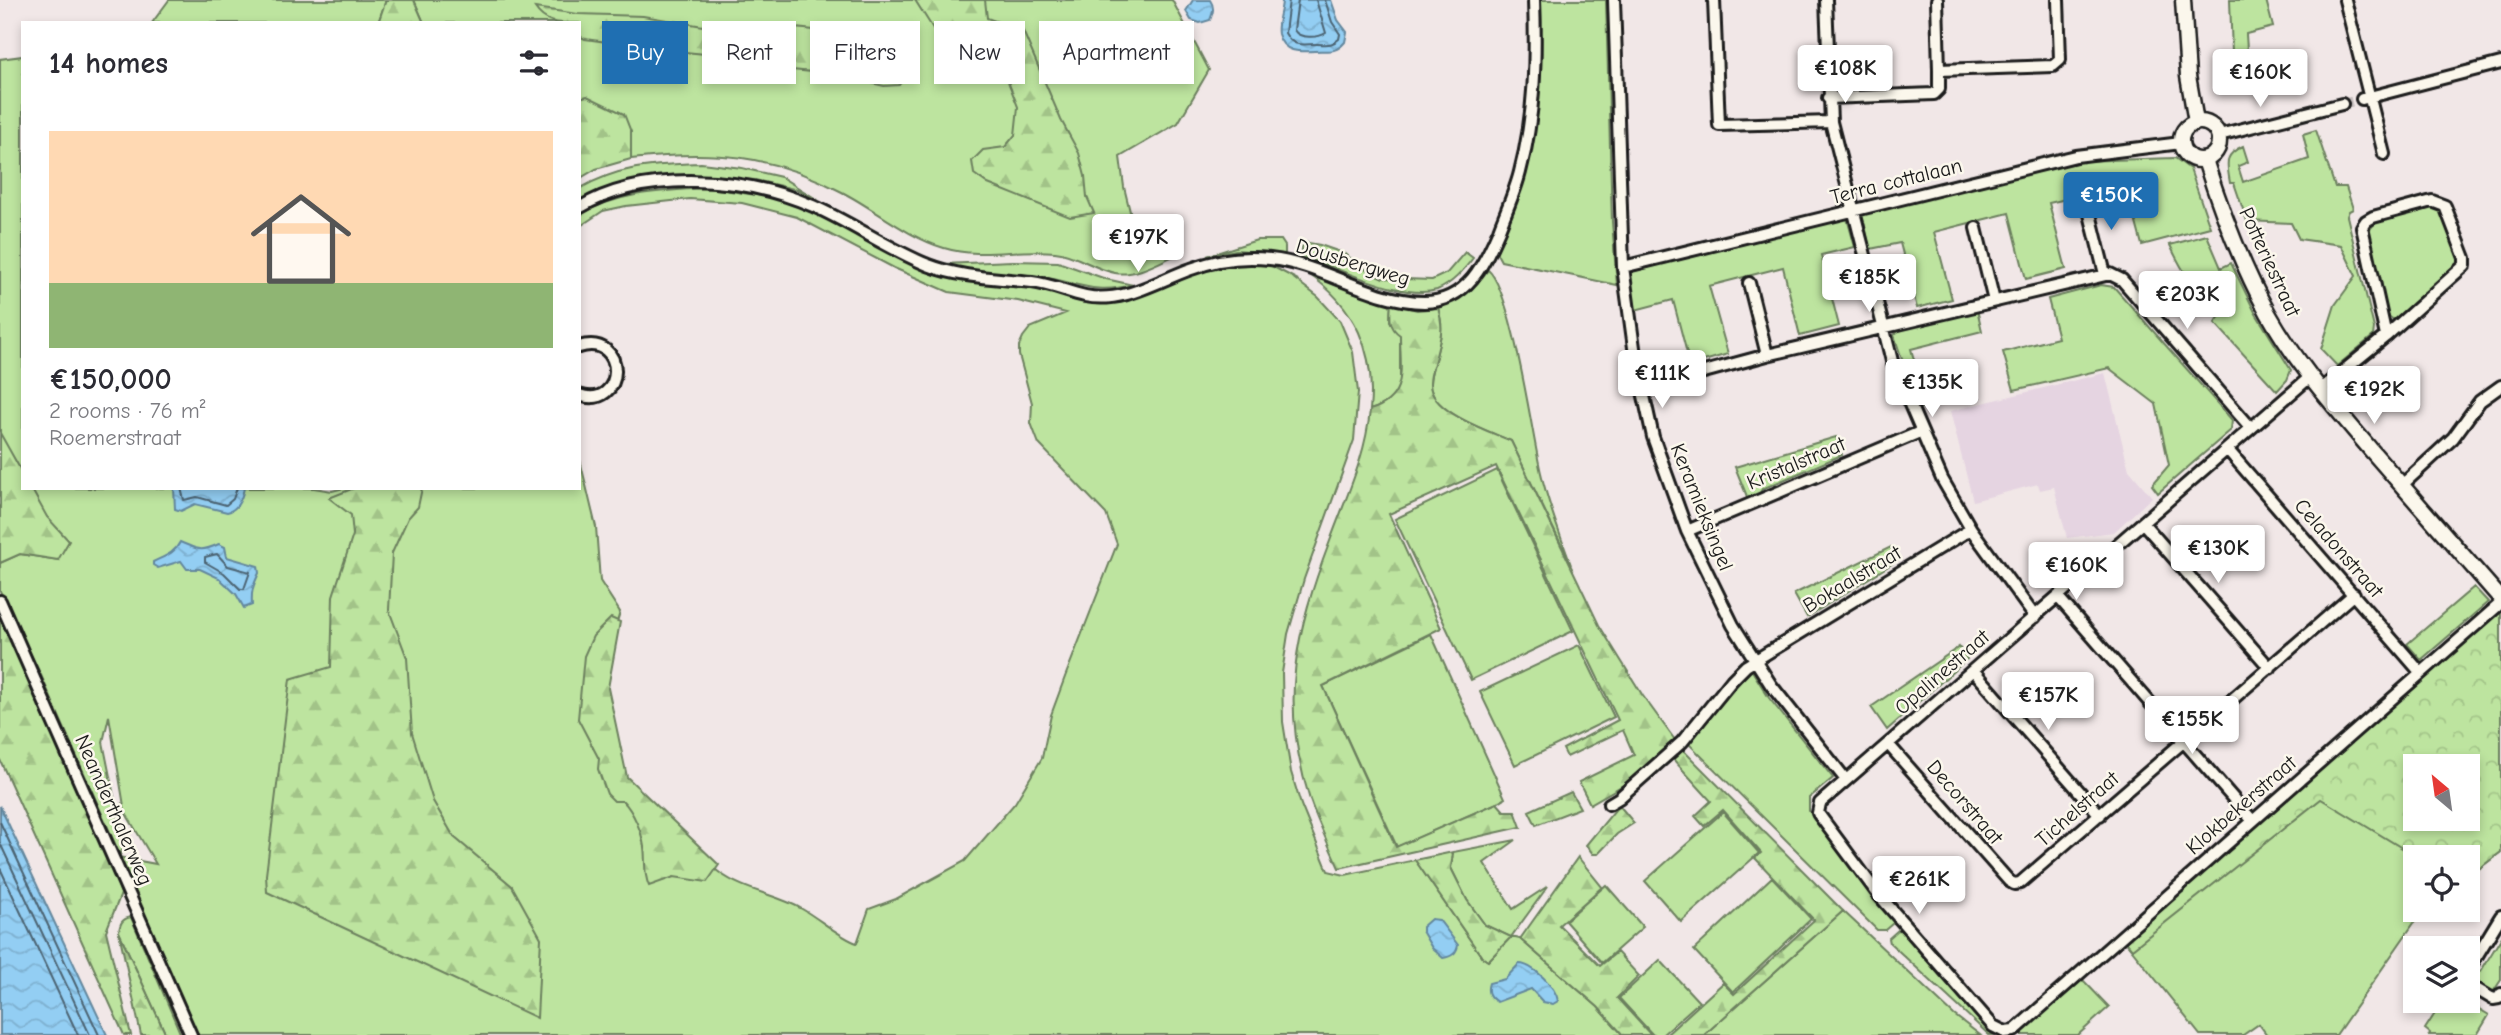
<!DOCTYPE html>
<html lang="en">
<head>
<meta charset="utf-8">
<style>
	body { margin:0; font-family:"Comic Neue",sans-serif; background:#f7f7f7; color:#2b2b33; height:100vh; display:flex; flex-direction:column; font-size:26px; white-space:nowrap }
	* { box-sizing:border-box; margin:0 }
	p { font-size:23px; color:#7c7c81 }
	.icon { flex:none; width:38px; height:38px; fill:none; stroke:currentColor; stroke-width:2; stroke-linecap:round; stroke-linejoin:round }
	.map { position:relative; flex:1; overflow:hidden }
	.drawer { position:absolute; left:21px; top:21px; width:560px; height:469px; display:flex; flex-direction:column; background:#fff; border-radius:0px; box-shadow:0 4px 10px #0003 }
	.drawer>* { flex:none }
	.guide { position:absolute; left:602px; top:21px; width:665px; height:63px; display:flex; gap:14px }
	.needle { width:46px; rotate:331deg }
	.controls { position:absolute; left:2403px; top:754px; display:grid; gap:14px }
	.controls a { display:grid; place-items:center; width:77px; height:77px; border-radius:0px; background:#fff; box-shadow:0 4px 10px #0003; font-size:35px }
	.price { position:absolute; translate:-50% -60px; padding:0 16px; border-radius:7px; background:#fff; color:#222; font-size:23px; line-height:46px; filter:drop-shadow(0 2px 4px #0008) }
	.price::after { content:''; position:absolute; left:50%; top:42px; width:21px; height:16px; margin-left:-10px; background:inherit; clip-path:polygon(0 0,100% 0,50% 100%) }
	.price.selected { background:#1f6fb2; color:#fff }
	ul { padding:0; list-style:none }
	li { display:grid; align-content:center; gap:14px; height:371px; padding:0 28px }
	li+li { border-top:2px solid #e1e1e2 }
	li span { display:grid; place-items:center; height:217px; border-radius:0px; color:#555 }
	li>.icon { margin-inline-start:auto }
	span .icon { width:126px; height:126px; fill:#fffc; stroke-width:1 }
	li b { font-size:30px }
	h2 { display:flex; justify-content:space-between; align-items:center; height:84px; padding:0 28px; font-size:30px }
	.tag { padding:0 24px; border-radius:0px; background:#fff; box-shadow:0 4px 10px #0003; font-size:24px; line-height:63px }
	.tag.selected { background:#1f6fb2; color:#fff }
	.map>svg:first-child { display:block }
	.built { fill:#e5d4e1 }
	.grass { fill:#bde49f; stroke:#6c805e; stroke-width:2; fill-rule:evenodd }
	.forest { fill:url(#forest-firs); stroke:#6c805e; stroke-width:2 }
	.park { fill:url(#park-crowns); stroke:#6c805e; stroke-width:2; fill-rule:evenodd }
	.water { fill:url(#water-waves); stroke:#63879d; stroke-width:2 }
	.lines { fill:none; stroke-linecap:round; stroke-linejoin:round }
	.shore { stroke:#4c6372; stroke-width:2 }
	.minor-tunnel { stroke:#c6bebe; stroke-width:10; stroke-dasharray:10 5; stroke-linecap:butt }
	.minor-casing { stroke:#1c1c1c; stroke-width:16 }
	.tertiary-casing { stroke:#1c1c1c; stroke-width:19 }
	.minor { stroke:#fbf7ec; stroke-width:10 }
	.tertiary { stroke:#fbf7ec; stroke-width:14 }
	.labels { text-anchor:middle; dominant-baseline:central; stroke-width:5; stroke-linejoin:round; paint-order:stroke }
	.street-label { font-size:21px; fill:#1c1c1c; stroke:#fbf7ec }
</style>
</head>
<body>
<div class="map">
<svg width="2501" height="1035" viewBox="0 0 2501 1035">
	<defs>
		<pattern id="forest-firs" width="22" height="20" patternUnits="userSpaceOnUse" patternTransform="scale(1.75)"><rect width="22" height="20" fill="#bde49f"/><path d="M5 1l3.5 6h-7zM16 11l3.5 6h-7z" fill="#a2c388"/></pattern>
		<pattern id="park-crowns" width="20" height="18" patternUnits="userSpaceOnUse" patternTransform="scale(1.75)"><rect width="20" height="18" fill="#bde49f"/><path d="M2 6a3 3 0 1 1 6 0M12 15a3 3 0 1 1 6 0" fill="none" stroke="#a2c388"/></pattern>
		<pattern id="water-waves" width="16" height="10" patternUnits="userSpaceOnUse" patternTransform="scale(1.75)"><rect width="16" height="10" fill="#93cef3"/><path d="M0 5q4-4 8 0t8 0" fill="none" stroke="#7eb0d0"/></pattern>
	</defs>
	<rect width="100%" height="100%" fill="#f1e7e7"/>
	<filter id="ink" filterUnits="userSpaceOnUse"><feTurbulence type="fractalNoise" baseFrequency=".0143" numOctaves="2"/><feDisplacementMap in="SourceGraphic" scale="14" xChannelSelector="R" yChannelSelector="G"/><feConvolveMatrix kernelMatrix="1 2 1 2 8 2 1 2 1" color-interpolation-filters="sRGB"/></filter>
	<g filter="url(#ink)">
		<path class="built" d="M2105,373l24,97 23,27 -38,35 -47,6 -13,-51 -14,3 -2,-6 -65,17 -23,-90z"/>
		<path class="grass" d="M169,0h217l-8,23h-226z
			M414,0h758l37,70 -31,53 -58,34 4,30 11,45 39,-6 6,27c-19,8 -44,24 -65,20 -21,-4 -39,-19 -60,-21 -38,-4 -74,7 -111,-4 -37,-11 -69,-39 -102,-56 -72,-39 -132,-42 -211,-33v-27l-52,-34v-75h-155z
			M1541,0h65l6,222 5,63 -116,-24 -5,-9c9,-24 20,-47 27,-71 18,-58 20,-120 18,-181z
			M2230,0h36l7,27 -27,7 1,16 -15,3z
			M23,56v428l-23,-48v-377z
			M2316,130l19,57h11l7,22 -4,2 -2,5 27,112 -1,8 -36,30 -16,-17 14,-44 21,-29 -15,-31 -42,-6 -8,-16 -44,-2 -13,-38h-4c-3,-19 -7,-28 13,-37l5,16 -10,4 5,16 66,-23 -6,-25z
			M2175,158l15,11 20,58 -68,18 -16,-60 -77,18 17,66 -40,10 -17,-66 -75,19 18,67 -35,9 -17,-65 -30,6 -8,-35 217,-53z
			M701,163l41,5 39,9 37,23 -20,-10 -43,-10 -56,-3 -120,27v-15c42,-24 75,-24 122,-26z
			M711,188l64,10 25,7 134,67 33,10 70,6 48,13 98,-25 43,-14 40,1 32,17h-2l22,17 22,24 13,31 5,40 -4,48 -50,139 -16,55 -6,39 1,49 8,50 10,33 27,66 17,4 70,-15 67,97 6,4 23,-24 -26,-12 -18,-25 -16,-32 2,-16 63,-12 -32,23 29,46 35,-23 -37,51 9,2 78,68 25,28h-1427l-77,-178 37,7 -31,-52 -16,-96 -6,26 21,104 -4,9 -80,-182 -40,-82v-28l20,-9 38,6 -33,-72h289l18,3 12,-3h235v-32l17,71 4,54 20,31 -19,64 18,109c36,26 65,61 101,88 24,18 56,21 82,36 16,9 39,29 55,34l12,-34 27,-10 69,-38 50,-58 27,-45 9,-43 14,-38 52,-133 -11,-30 -67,-70 -8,-21 1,-20 -13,-48v-9l4,-9 7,-9 36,-15 -48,-12 -69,-9 -55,-24 -97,-51 -55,-14 -52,-4 -64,7 -23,5 -24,16v-12c42,-24 85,-24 132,-27z
			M2430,206l11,4 20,47 -2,10 -64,54 -9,-7 -18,-80c6,-21 43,-23 62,-28z
			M1847,218l8,29 -34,8 18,71 -39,10 -17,-69 -74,19 19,68 -38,11 -17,-65 -38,10 -5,-38z
			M2207,235l14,33 10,-5 24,49 36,58 -4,10 -10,11 -62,-68 5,-7c-23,-23 -36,-41 -50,-71z
			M1257,240h24l4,6v8l-49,-4 -29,6z
			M1303,242l17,3 23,8 27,19 13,6 22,1 27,1 15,-7 18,-21 8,6c-10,13 -21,26 -36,32 -35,11 -100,-24 -136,-33z
			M1012,261l46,1 48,17 27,6c-42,10 -55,-3 -92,-8 -33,-5 -65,-2 -98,-13z
			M1488,270c24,19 44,165 53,203 7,31 19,62 30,92l-60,-124c-22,-10 -82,-29 -81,-58 0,-9 4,-19 6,-27 5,-21 8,-27 2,-48 21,-7 37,-20 50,-38z
			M1307,273l84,30 -1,18 10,14v49l-6,14 -9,7 -15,5c6,-58 -15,-105 -63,-137z
			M2101,285l13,2 118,133 -1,10 -73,63 -6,-8 17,-20 -13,-61 -47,-36 -95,22 -11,-38 55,-14 -10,-39z
			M1977,309l5,22 -71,18 16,58 -9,1 -24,-73 7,-6z
			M1836,437l6,18 -80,34 -2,4 -12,6 -13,-32z
			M1497,470l76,161 -102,49 -76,-161z
			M1891,547l7,13 -91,57 -13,-23z
			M2474,587l14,15 -67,58 -14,-16z
			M2501,607v245l-33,25v-19h-53v52h8l-87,125h-69l-8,-11 -16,11h-43l-79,-99zM2415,766h53v53h-53z
			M1431,634l74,164 -8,5 -100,44 -74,-161z
			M1579,645l35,72 -99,48 -35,-73z
			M1959,647l8,12 -80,71 -16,-23z
			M1751,669l18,29 64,80 -24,20v13l84,108v4l-8,7h-8l-189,-187z
			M1723,812l36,41 -78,69 -36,-41z
			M1772,877l39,42 -78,73 -39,-42z
			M1606,885l37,42 -41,36 -37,-42z
			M1843,911l111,104 26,20h-276z
			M131,917l50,118h-15l-47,-103c1,-9 3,-13 12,-15z
			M1898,930l6,1 92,104h-7l-99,-92 -1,-5z
			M2501,938v42l-8,12 -25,-17 4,-9 9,5z
			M1660,960l39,42 -37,33h-9l-34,-37z
			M2081,978l28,29 -31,28h-61z
			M2443,1001h23l23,14 -12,20h-48l1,-2 -5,-4z"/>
		<path class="forest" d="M386,0h28l10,23h-46z
			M915,0h70l2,18 36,13 38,89 18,33 6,23 2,21 7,16 -24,4 -82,-33 -14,-10 -2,-13 11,-11 22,-3 10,-12 3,-28 -11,-28 -63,-33z
			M535,8l43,6 65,2 90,15 22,1 22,-6 37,4 54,17 14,10 15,14 5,10 -3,4 -15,1 -51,-12 -62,-6 -34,-11 -63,-6 -89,-12 -6,-3v-13c-18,0 -33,2 -44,-15z
			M587,96l37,18 7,18v27l-35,10 -17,10v-81z
			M1391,303l26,7 21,-2c6,21 3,27 -2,48 -2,8 -6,18 -6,27 -1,29 59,48 81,58l88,184 44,71 32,44 -45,41 -40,23 -11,-22 55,-27 -11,-25 -56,27 -4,-8 55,-29 -122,-254 -107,48 52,114 -118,58 73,161 101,-44 7,8h11l6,16 -182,41c-10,-22 -21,-45 -29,-68 -31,-97 -15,-167 20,-259 16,-44 36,-85 40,-131 39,-12 30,-42 30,-75 -12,-8 -10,-19 -9,-32z
			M0,433l23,41v14h8l16,29 22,24 -11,19 -38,-6 -20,9z
			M354,488h68l-4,19 -10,11 -16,35 -3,57 18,48 5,75 21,68 21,36 58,49 29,52 -4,80 -270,-126 -1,-17 24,-196 41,-12 2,-71 20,-61 -2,-20 -22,-17z
			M0,612l77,153 44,129 -15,37 25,104h-7l-124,-275z
			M611,618l9,4 -12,66 19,89 92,88 -12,17 -33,-5 -25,9c-6,-13 -3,-26 -5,-39 -2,-15 -11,-36 -21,-46h-9l-7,-7 -9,-25 1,-10 -21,-40 6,-63 9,-20z
			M1682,749l161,162 -139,124h-38l57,-52 11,11 80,-74 -59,-62 6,-5 -38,-43 -19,16 -9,-10 16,-15 -39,-43z
			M1571,792l9,16 -44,17 -7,-14z
			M1619,805l15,18 -17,11 -19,20h-5l-7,-9z
			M1453,852l-2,16 16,32 18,25 26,12 -23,24 -6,-4 -67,-97z
			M1578,857l24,30 -43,38 41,41 17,-14 22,24 -22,22 34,37h-28l-25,-28 -78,-68z
			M119,932l47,103h-25z"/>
		<path class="park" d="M2501,605v247l-33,25v-19l-51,-1 -96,-58 -189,150 -11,-13zM2415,766h53v53h-53z"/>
		<path class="water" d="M1193,0h17c5,7 3,13 0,20l-10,3 -9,-3 -5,-9z
			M1282,0h49l7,20 9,12 -2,10c-10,12 -17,8 -30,9 -16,1 -32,2 -37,-17 -2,-11 4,-23 4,-34z
			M174,488h70c-2,10 -6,22 -17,24l-32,-8 -14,7 -6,-2z
			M180,542c18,7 19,11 39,2l6,3 2,10 31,9 1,7c-6,13 -8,18 -7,32l-8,3 -8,-14 -17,-16 -19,-9h-13l-6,-8 -23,7 -5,-3v-3c12,-6 21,-8 27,-20z
			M0,806l107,229h-107z
			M1431,919l8,1 19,25c-1,8 -7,12 -15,13l-11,-10 -10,-17v-4z
			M1519,964c14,0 37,23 39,37l-5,3 -10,-2 -12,-13 -34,13c-8,-5 -11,-10 -8,-19l16,-4z"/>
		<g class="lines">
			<path class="shore" d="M1289,0l-4,33c8,15 18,11 32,11 10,0 14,2 22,-5l1,-5 -8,-12 -7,-22
				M1298,0l-4,30c5,9 24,8 32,3l-10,-33
				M181,488l3,12 13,-3 29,8 7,-6 4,-11
				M217,554l11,12 22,6 -6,17h-4l-16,-16 -19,-11v-5z
				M0,822l99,213
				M0,843l90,192
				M0,868l78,167"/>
			<path class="minor-tunnel" d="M2342,104l20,-5"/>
			<defs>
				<path id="minor" d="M1614,0l9,267 12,88 18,82 34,94 46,94 38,60 75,95
					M1714,0l5,125 112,-3
					M1826,0l5,122 62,243 49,114 29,50 64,88
					M1937,0l2,70
					M2345,0l39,154
					M1828,98l106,-4 5,-5v-19l114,-4 7,-6 -2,-60
					M2362,99l139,-36
					M2219,135l123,-31
					M2086,198l19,76
					M579,208c65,-39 166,-32 234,-2 39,17 75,43 115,59 33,13 69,13 104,17 18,2 35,10 53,14 38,8 72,-15 106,-27 26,-10 52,-13 79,-10 52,5 102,43 154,43 43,0 61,-39 75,-72 7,-19 16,-38 21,-58 15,-57 16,-114 14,-172
					M1976,228l18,73
					M1623,267l453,-111 105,-13
					M1749,283l18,72
					M579,347c49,-15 47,64 0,48
					M2310,377l-490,426 -2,10 2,3 58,78 115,132 12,6 9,-1 487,-428
					M1641,389l126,-34 343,-81 12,6 129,148
					M2320,390l66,-54 79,-71v-7l-20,-52 -13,-5 -59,16 -7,4 -4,6 24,109
					M2227,449l194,224
					M2402,485l51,-47 27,-37 21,-15
					M2143,523l127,145
					M1687,531l233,-99
					M2058,597l194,223
					M0,601l191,434
					M1973,670l127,145
					M1888,744l121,137 5,3 6,-1 334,-289
					M1609,804l10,-6 63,-56 50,-62 14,-14 225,-137
					M2468,970l33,-54
					M2468,984l25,15 6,-1 2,-4"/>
				<path id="tertiary" d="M2183,0l5,76 8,46
					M2181 141a19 19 0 1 1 38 0a19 19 0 1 1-38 0Z
					M2205,160c17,53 36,104 63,153 28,50 66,93 103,137 43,50 87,99 130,149"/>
			</defs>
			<use href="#minor" class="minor-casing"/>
			<use href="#tertiary" class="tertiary-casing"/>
			<use href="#minor" class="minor"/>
			<use href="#tertiary" class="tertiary"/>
		</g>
	</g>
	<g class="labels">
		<g class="street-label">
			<text transform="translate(1896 181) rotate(-14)">Terra cottalaan</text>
			<text transform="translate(1353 262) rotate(17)">Dousbergweg</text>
			<text transform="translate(2270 262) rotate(65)">Potteriestraat</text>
			<text transform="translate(1796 463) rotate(-23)">Kristalstraat</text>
			<text transform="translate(1702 507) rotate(68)">Keramieksingel</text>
			<text transform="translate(2339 548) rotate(49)">Celadonstraat</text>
			<text transform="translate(1852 579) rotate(-31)">Bokaalstraat</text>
			<text transform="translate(1942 672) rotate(-41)">Opalinestraat</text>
			<text transform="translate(1965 802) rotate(49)">Decorstraat</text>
			<text transform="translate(2241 805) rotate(-41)">Klokbekerstraat</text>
			<text transform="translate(2077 809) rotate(-41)">Tichelstraat</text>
			<text transform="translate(114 810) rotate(66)">Neanderthalerweg</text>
		</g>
	</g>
</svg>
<div class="controls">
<a><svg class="needle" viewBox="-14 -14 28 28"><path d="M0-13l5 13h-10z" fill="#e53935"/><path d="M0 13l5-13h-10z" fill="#7c7c81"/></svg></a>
<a><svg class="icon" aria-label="locate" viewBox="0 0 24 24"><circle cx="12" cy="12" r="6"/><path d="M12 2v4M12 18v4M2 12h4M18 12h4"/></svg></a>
<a><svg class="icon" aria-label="layers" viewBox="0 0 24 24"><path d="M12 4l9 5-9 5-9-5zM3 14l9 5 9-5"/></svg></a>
</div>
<b class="price" style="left:1845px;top:105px">€108K</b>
<b class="price" style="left:2260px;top:109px">€160K</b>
<b class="price selected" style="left:2111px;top:232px">€150K</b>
<b class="price" style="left:1138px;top:274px">€197K</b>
<b class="price" style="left:1869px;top:314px">€185K</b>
<b class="price" style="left:2187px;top:331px">€203K</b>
<b class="price" style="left:1662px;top:410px">€111K</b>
<b class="price" style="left:1932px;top:419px">€135K</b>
<b class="price" style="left:2374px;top:426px">€192K</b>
<b class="price" style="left:2218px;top:585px">€130K</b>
<b class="price" style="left:2076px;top:602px">€160K</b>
<b class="price" style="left:2048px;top:732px">€157K</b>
<b class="price" style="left:2192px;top:756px">€155K</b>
<b class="price" style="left:1919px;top:916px">€261K</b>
<div class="guide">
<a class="tag selected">Buy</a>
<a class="tag">Rent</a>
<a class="tag">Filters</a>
<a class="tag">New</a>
<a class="tag">Apartment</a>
</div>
<section class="drawer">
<h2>14 homes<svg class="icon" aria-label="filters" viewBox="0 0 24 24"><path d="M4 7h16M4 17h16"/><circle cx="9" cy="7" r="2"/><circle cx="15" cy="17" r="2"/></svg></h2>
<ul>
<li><span style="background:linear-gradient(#ffd9b3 70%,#8fb573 0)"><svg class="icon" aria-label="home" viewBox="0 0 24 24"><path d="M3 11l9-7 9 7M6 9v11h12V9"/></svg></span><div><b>€150,000</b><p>2 rooms · 76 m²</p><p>Roemerstraat</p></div></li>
</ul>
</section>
</div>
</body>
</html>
